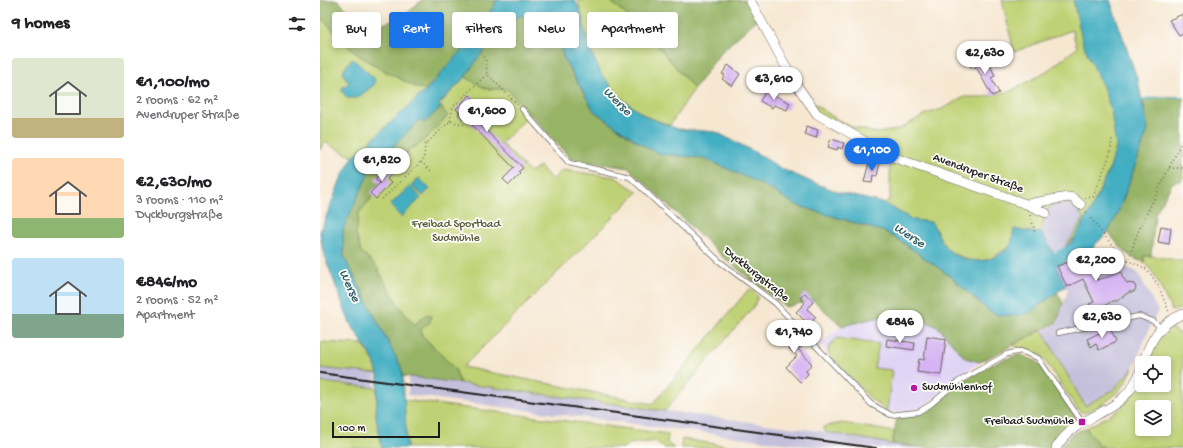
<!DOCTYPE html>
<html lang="en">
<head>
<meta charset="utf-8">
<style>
	body { margin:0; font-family:"Gochi Hand",sans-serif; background:#f6f6f6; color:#202124; height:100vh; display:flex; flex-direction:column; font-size:15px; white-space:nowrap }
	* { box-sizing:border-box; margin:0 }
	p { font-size:13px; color:#757577 }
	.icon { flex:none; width:22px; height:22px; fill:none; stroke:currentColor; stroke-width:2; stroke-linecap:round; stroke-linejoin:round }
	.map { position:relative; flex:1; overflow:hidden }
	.drawer { display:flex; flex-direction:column; background:#fff; width:320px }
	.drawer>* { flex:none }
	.guide { position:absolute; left:12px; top:12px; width:380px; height:36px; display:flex; gap:8px }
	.tools { position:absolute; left:815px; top:356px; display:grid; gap:8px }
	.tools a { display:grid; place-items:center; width:36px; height:36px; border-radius:4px; background:#fff; box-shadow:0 2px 6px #0003; font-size:20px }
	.scale { position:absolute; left:12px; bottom:10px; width:108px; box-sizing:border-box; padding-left:4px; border:2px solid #1c1c1c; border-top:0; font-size:11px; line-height:14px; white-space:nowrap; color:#1c1c1c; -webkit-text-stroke:3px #fdfcf7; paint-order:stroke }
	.price { position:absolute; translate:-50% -34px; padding:0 9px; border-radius:14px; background:#fff; color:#222; font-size:13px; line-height:26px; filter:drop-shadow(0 1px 2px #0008) }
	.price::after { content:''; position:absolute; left:50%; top:24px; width:12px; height:9px; margin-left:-6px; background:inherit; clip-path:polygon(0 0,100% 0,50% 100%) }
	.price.active { background:#1a73e8; color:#fff }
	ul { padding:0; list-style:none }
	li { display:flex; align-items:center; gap:12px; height:100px; padding:0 12px }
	li span { display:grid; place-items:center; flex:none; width:112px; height:80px; border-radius:4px; color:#555 }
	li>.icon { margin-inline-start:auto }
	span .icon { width:48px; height:48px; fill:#fffc; stroke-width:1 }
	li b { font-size:17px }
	h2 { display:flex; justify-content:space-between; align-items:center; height:48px; padding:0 12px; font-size:17px }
	.pill { padding:0 14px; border-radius:4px; background:#fff; box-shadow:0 2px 6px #0003; font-size:14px; line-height:36px }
	.pill.active { background:#1a73e8; color:#fff }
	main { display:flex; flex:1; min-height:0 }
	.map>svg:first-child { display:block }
	.built { fill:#e0d4f4 }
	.industrial { fill:#c4c0db }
	.green { fill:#bfd174; stroke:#6e7648; fill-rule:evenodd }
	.forest { fill:#97b366; stroke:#5a6841 }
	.water { fill:#43aec2; stroke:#30656f }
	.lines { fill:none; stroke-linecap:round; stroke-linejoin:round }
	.stream { stroke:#43aec2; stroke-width:2 }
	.river { stroke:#43aec2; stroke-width:13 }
	.building { fill:#d6b3f3 }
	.lane-casing { stroke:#68635b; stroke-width:6 }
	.street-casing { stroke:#68635b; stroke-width:10 }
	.path { stroke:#68635b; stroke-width:1.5; stroke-dasharray:1 3; stroke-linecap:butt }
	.lane { stroke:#fff; stroke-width:4.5 }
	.street { stroke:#fff; stroke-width:9 }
	.rail { stroke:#1c1c1c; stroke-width:2 }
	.poi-dot { fill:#b5179e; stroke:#fdfcf7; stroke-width:1.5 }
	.labels { text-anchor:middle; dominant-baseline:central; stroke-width:3.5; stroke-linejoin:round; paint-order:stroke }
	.street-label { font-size:12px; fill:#1c1c1c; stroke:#fdfcf7 }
	.park-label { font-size:12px; fill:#555b3b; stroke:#fdfcf7 }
	.poi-label { font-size:12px; fill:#1c1c1c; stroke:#fdfcf7; text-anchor:start }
	.water-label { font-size:13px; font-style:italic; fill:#2e5e67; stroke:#fdfcf7 }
</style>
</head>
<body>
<main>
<section class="drawer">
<h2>9 homes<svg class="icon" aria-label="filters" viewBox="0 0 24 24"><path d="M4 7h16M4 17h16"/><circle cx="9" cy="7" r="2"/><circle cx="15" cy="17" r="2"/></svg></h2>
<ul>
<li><span style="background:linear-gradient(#dfe7d0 75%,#c2b280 0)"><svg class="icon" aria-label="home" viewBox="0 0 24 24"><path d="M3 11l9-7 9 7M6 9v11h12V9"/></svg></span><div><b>€1,100/mo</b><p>2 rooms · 62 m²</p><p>Avendruper Straße</p></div></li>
<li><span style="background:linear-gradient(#ffd9b3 75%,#8fb573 0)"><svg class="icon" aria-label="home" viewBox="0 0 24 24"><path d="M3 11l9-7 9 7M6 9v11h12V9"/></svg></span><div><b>€2,630/mo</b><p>3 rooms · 110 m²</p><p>Dyckburgstraße</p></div></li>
<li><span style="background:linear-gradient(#bfe0f5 70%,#7fa58c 0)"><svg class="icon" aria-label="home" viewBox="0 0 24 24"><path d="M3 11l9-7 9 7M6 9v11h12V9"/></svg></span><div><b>€846/mo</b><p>2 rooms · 52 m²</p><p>Apartment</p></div></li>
</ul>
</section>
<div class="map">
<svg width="863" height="448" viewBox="0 0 863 448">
	<rect width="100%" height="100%" fill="#fdfcf7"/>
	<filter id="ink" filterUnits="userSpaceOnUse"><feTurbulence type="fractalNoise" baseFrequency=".025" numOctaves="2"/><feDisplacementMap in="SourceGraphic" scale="8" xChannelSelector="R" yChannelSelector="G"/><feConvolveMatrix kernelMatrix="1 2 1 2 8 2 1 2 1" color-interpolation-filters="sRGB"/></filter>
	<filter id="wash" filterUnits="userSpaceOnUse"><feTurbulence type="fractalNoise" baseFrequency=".012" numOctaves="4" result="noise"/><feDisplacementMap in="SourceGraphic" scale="16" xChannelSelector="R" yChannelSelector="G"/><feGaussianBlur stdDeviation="0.9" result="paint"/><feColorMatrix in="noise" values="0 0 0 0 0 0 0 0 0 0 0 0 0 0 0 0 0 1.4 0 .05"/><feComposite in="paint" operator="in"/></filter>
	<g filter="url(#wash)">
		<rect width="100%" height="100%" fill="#f6e7d1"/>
		<path class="built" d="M564,316l34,1 21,11 26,30 15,4 -27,19 -27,24 -18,7 -21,-1 -16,-12 -52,-55 23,-18z"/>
		<path class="industrial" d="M750,203l14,15 -19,29 7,13 20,-5 3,-5 43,23 20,38 -8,16 -17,41 -21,23 -27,15 -43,-75 15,-8 11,-33 -11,-24 10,-4 -5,-12 -8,3 -13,-22 5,-18 5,-8z
			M0,368l56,6 -2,14 -54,-6z
			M89,377l417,55 99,16h-103l-414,-53z"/>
		<path class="green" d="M258,0h31l39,34 46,55 -24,36 -23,-8 -24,-17 -22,-26 -13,-29z
			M682,0h71c11,35 47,114 43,148 -3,17 -12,33 -19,48 -7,17 -17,39 -32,51l19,-29 -14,-15 -19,2 -5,8 -5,19 -31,14 -21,14 -10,1 -10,-1 -17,-7 -9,-9 -12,-22 -18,-2 -29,-17 6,-3v-44l-73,-42 -13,-17 34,23 15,7 23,6 21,-3 29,-16 16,-5 22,-12h20l26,-6 33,-17 34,-26 -5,-18 -58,22z
			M0,17l34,35 25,16 39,20 9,1 -74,68 -29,-15 -4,8z
			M160,55l50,60 -29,28 29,29 10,-6 12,14 10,-10 53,7 23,15 -175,175 190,37 95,-114 5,1 5,6 -4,9 -89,105 -205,-28 -5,-14 -38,-10 -61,-107 -2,-44 87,-101 -2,-2 26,-28z
			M824,256h7l32,5v47l-11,3 -18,-37 -10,-12z
			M848,327l15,8v113h-78l-7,-4 -12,-16 33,-18 16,-18 7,-13v6h22v-22h-17l10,-26zM822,407h22v22h-22z
			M722,330l43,76 27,-15 21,-23c-11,25 -24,34 -49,45l-5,-2 -38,-56 -29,-10z
			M517,338l42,6 -5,24 18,2 -5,41 -16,-12 -43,-46 1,-7z
			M0,342l42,2 12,17 4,13 -58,-6z
			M0,382l57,6 -1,29 6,31h-62z
			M84,400l264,34 -1,9 7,5h-10l-8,-7 -28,3 -4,4h-217z
			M522,423l53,9 -3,12 -66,-12 -3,-5z
			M362,439l60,9h-61z"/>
		<path class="forest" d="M0,0h18l9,10 30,16 26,-9 19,-17h75l-21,34 -49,55 -9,-1 -39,-20 -25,-16 -34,-35z
			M289,0h141l10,17 -39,35 -27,37 -46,-55z
			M228,13l6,5 5,9 -1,12 6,20 30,52 39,28 27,15 44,4 59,27 33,20 89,27 17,10 48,34 39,35 38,3 30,-22 6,11 -6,19 -77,40 -15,-4 -26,-30 -21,-11 -34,-1 -42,10 -29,-26 -27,7 -62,-49 -95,-90 -58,-9 -64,-70h-21l-21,-12 15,-22 39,-39z
			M839,97h24v81l-2,3 -8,1 -18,32 -4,42h-7v6c-18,-4 -25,-17 -36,-30l10,-19 30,-83 -5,-30z
			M121,107l7,9 -29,29 -10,4 -8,16 -25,21 -6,14 -11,13 -3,21 5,18 15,14 23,40 13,16 3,2 12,-10 4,2 -1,6 -9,7 1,6 33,34 5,14 -57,-7 -2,-9 -57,-110 -1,-28 23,-56 55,-54 3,4z
			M701,355l17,7 38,55 -20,21 -6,10h-125l-33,-4 5,-25c8,-5 19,-2 27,-7 12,-8 22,-18 34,-27 16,-12 43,-27 63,-30z
			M766,428l12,16 7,4h-45l12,-14z"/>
		<path class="water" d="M177,0h78l7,16 6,29 13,29 22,26 24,17 31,12 38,3 37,19 29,18 25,11 34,13 43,10 29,17 18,2c8,10 9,22 21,31 17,12 42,10 57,-6 3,-4 4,-13 5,-18l23,4 4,-1 13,22 7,-3 5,11 -9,5 9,19 -39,28 -15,2 -14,-1 -9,-4 -39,-35 -48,-34 -17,-10 -89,-27 -33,-20 -59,-27 -44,-4 -14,-7 -52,-36 -30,-52 -6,-20 1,-13 -5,-8 -7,-5 -28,3 -39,39 -15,22 -26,27 2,3 -17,16 -4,-4 -53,54 1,2 -25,54 1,28 57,110 2,9 4,72h-25l-6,-31 2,-43 -4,-13 -25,-40 -26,-69 -3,-20 22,-56 11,-19 74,-68 49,-55z
			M753,0h37l28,81 10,49 -30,83 -10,19 -14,14 -4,9 -18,5 -6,-13 6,-5 20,-34 19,-43 5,-18 -5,-37 -8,-23 -20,-43z
			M31,60h3l21,19 -1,6 -17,13h-10l-5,-7v-3l7,-5 -6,-9 1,-5z
			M99,178l11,11 -7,7 -12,-11z
			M90,186l11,12 -20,19 -11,-12z"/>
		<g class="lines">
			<path class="stream" d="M820,100l19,-3h24"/>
			<path class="river" d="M728,264l35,-20"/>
		</g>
		<g id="blocks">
			<path class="building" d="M863,14v19l-4,2 -10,-15z
				M660,57l6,11 4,-3 5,11 -4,2 8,15 -7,3 -16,-29 -4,2 -3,-6z
				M408,65l12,9 -8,12 -10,-7 3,-4 -3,-1z
				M446,91l24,12 -3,7 -13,-5 -2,3 -12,-7z
				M150,95l20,20 -10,9 43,44 -5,4 2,2 -11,11 -6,-6 11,-11 -49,-50 -1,2 -6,-6 2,-1 -4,-4z
				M486,126l12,4 -2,8 -11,-4z
				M511,139l13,4 -2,6 -4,-2 -1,3 -9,-3z
				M549,162l11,1 -3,13 -4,-1 -1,8 -8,-1z
				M68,166l6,6 -7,7 4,4 -15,16 -6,-6 10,-10 -5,-4z
				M841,226l10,2 -2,16 -11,-2z
				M779,253l5,4 -5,8 2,3 -5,12 12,-3 12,-6 2,1v4l5,7 7,1 2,4 -2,4h-5l-12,9h-5l-18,12 -5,-9 5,-2 -11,-23 -16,8 -10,-21 17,-6 2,4 13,-6 3,6z
				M485,293l8,9 -6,7 9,8 -7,8 -13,-13 9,-9 -5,-5z
				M458,323l24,23 -4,3 14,15 -6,7 2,3 -8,8 -14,-15 11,-11 -8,-7 2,-2 -13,-14 -3,3 -4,-5z
				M790,328l6,14 -17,8 -3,-6 -5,3 -4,-8z
				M607,336l19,3 -5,36 -24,-3 2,-13 5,1z
				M567,339l28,4 -1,7 -28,-4z"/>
		</g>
	</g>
	<g filter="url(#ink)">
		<use href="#blocks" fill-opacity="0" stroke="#68635b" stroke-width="1"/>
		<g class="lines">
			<defs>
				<path id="lane" d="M202,109l47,54 61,14 89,84 56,42 96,101 20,11 27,-3 12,-7 26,-22 51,-29 14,-3 17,7 44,64
					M738,333l81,-17 14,5 8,7"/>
				<path id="street" d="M430,0l43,80 24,34 73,42 136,48 20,9
					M707,204l41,-7 5,1 8,7
					M823,363c7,-23 17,-40 40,-49
					M736,448c26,-41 68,-28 86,-81"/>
			</defs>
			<use href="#lane" class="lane-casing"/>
			<use href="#street" class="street-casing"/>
			<path class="path" d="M161,54l5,5 1,15
				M130,121l3,-14 34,-33 31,31
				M101,162l11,10
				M849,168h14
				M765,198l8,-1 17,-43 2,-14 3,-1
				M62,199l42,-40 1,-14 25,-24 16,4
				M766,212l36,46 23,10 4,4 9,13 11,27
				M710,215l4,13v5
				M808,262l9,-28 46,-95"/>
			<use href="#lane" class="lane"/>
			<use href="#street" class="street"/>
			<path class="rail" d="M0,373l556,75"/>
		</g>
	</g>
	<g class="poi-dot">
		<circle cx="594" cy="388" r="4"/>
		<rect x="758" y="418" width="8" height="8" rx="2"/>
	</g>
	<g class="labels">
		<g class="street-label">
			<text transform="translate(658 174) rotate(20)">Avendruper Straße</text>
			<text transform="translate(436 275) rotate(39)">Dyckburgstraße</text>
		</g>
		<g class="park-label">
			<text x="136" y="225">Freibad Sportbad<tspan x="136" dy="14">Sudmühle</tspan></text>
		</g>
		<g class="poi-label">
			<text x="602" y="388">Sudmühlenhof</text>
			<text x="754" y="422" text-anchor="end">Freibad Sudmühle</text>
		</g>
		<g class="water-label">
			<text transform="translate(297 102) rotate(45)">Werse</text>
			<text transform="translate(589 236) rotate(33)">Werse</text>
			<text transform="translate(29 286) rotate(66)">Werse</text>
		</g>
	</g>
</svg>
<div class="tools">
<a><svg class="icon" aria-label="locate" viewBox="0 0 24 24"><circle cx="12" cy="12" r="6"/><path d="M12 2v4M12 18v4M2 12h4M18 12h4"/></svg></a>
<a><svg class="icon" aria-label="layers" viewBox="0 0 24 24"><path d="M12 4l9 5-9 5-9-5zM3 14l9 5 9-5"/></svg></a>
</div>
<div class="scale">100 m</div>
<b class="price" style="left:665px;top:75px">€2,630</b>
<b class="price" style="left:454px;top:101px">€3,610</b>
<b class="price" style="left:167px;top:133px">€1,600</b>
<b class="price active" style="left:552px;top:172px">€1,100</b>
<b class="price" style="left:62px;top:182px">€1,820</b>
<b class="price" style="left:776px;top:282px">€2,200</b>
<b class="price" style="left:782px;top:339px">€2,630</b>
<b class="price" style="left:580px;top:344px">€846</b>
<b class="price" style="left:474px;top:354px">€1,740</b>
<div class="guide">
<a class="pill">Buy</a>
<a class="pill active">Rent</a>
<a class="pill">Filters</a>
<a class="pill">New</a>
<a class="pill">Apartment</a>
</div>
</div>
</main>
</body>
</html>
